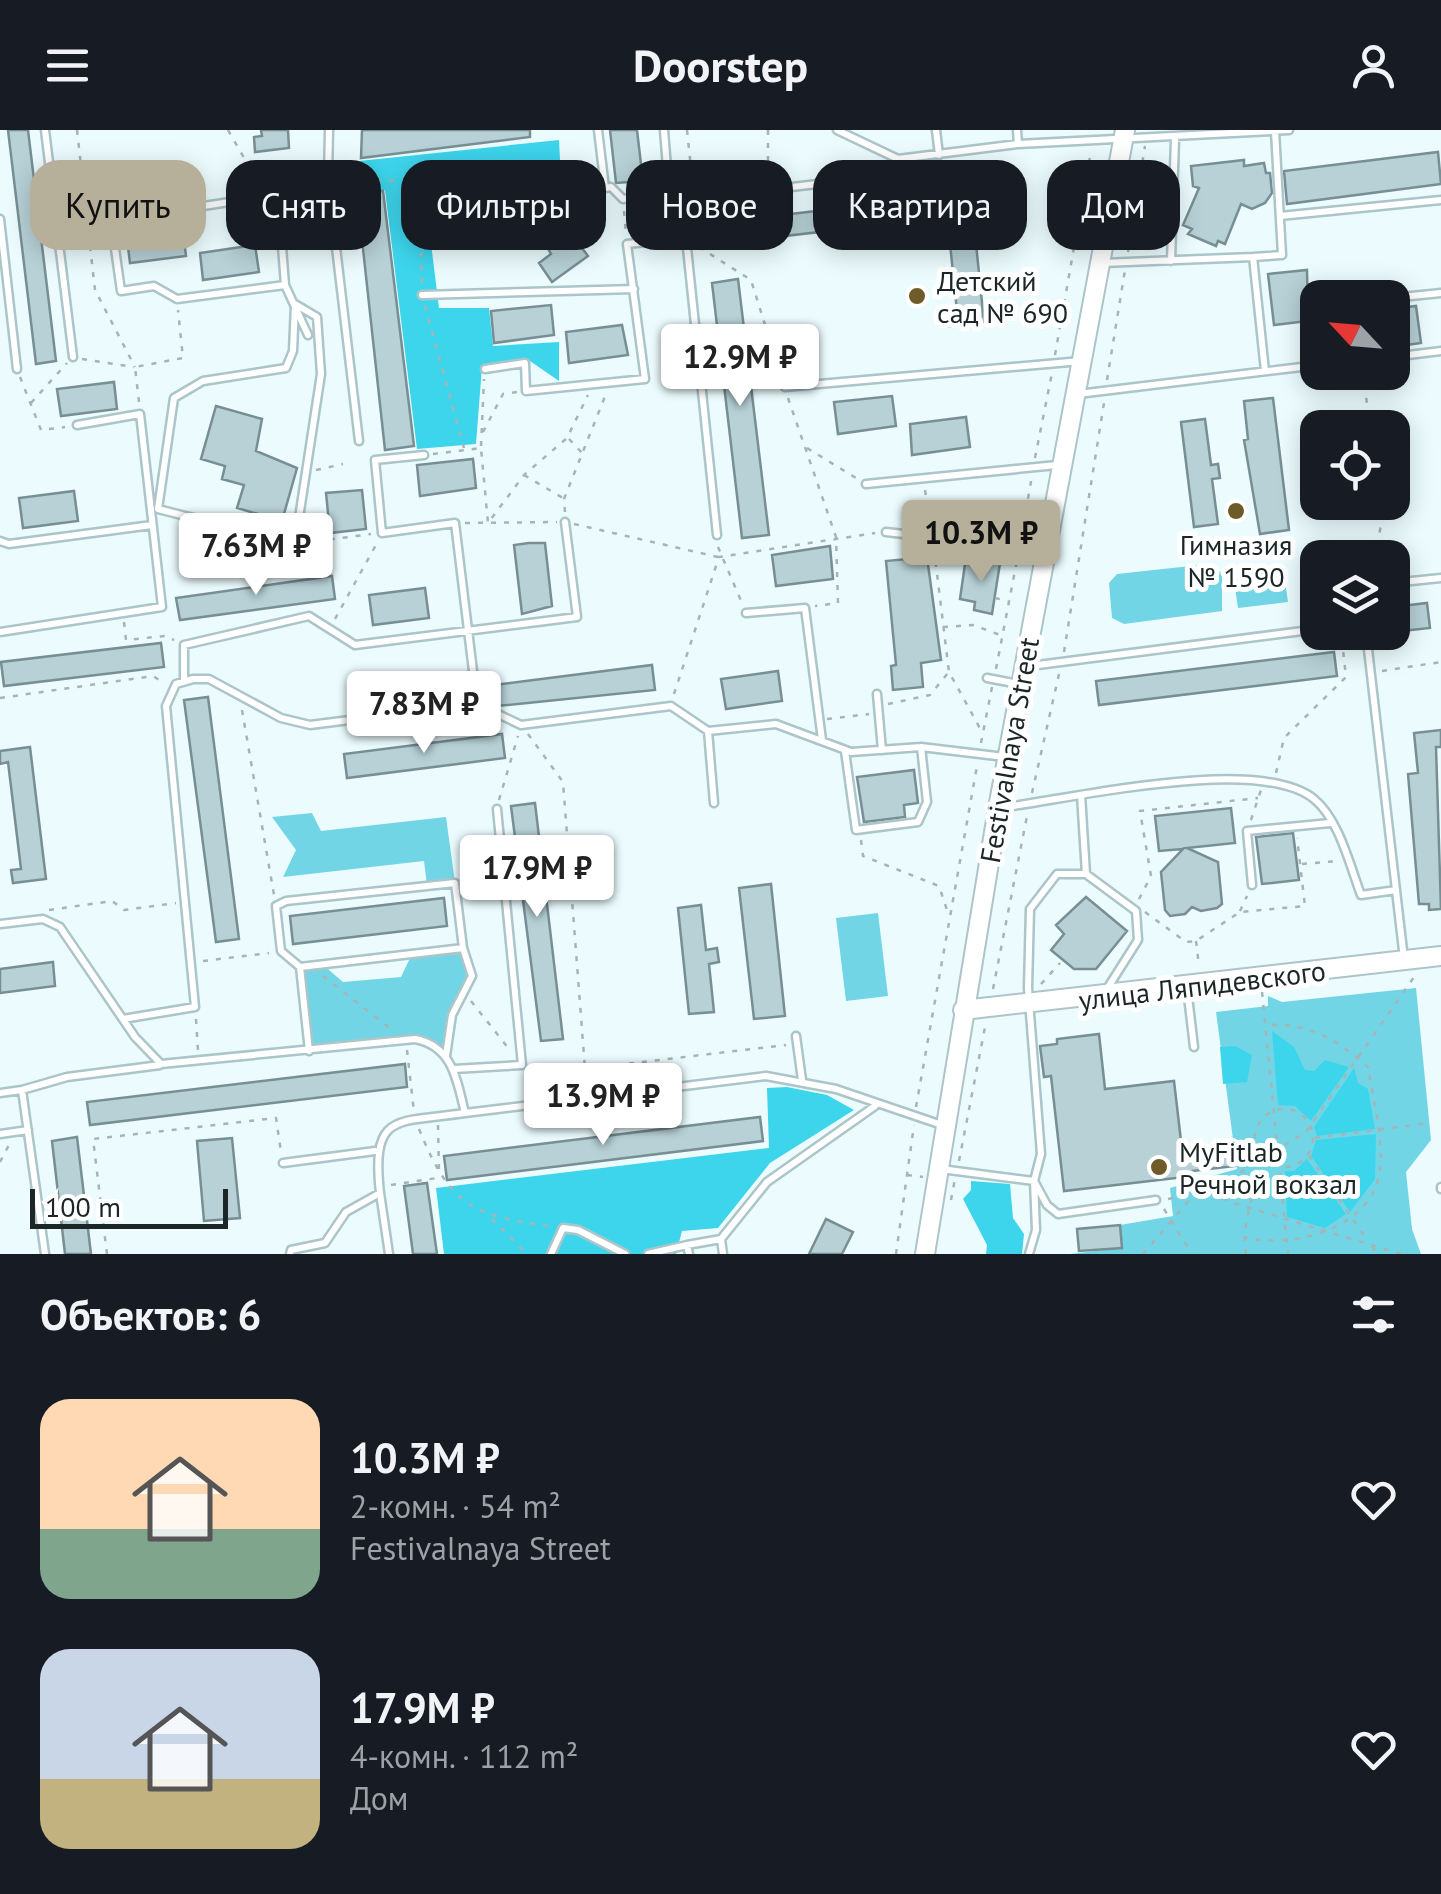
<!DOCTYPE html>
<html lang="ru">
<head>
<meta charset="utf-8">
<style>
	body { margin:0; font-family:"PT Sans",sans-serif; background:#242831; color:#f1f3f6; height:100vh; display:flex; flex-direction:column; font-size:38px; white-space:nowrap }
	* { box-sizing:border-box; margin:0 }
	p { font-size:32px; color:#9ea1a6 }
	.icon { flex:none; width:55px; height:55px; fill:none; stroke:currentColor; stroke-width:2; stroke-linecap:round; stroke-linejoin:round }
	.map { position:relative; height:1124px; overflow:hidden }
	.panel { display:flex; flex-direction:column; background:#171b24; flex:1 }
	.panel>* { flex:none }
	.hud { position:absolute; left:30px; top:30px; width:1382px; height:90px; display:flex; gap:20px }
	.needle { width:65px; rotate:296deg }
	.tools { position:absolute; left:1300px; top:150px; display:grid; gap:20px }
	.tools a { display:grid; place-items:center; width:110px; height:110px; border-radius:20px; background:#171b24; box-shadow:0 5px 25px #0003; font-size:50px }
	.scale { position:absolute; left:30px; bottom:25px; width:198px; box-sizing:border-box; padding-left:10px; border:5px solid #1c2627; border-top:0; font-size:28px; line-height:35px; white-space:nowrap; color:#1c2627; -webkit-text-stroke:8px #fff; paint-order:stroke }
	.price { position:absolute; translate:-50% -85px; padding:0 22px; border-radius:10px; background:#fff; color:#222; font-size:32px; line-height:65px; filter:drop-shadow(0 2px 5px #0008) }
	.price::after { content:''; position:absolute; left:50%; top:60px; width:30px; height:22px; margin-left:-15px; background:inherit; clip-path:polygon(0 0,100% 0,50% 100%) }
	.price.current { background:#b6af9a; color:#111 }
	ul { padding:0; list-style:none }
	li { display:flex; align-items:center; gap:30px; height:250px; padding:0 40px }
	li span { display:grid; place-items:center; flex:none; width:280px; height:200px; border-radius:30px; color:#555 }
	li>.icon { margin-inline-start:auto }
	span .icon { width:120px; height:120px; fill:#fffc; stroke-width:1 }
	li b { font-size:42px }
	h2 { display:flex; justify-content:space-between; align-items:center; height:120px; padding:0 40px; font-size:42px }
	.chip { padding:0 35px; border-radius:30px; background:#171b24; box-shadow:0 5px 25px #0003; font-size:35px; line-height:90px }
	.chip.current { background:#b6af9a; color:#111 }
	header { display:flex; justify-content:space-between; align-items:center; height:130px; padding:0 40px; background:#171b24; font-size:45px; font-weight:700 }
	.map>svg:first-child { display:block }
	.green { fill:#72d5e6 }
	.forest { fill:#3dd5ec }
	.building { fill:#b7d1d6; stroke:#778f94; stroke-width:2.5 }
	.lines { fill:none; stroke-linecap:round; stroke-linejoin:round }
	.service-casing { stroke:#abc5c9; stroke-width:11 }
	.tertiary-casing { stroke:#abc5c9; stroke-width:22 }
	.path { stroke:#a6b4b6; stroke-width:2.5; stroke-dasharray:5 8; stroke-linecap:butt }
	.service { stroke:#fff; stroke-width:6 }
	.tertiary { stroke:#fff; stroke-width:18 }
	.poi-dot { fill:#6f5b2a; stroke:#fff; stroke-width:4 }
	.labels { text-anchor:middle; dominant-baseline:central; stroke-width:10; stroke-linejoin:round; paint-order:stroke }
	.poi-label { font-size:28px; fill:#1c2627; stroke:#fff; text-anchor:start }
	.street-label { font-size:28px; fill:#1c2627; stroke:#fff }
</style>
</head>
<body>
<header><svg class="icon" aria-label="menu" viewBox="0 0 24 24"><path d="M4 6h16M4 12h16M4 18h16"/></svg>Doorstep<svg class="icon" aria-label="person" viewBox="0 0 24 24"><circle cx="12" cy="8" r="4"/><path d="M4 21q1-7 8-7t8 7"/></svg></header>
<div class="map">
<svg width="1441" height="1124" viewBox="0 0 1441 1124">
	<rect width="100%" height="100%" fill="#ecfcfe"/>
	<path class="green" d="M1209,434l13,9v38l-98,13 -12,-6 -3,-35 8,-9z
		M1283,437l5,35 -50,6 -5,-35z
		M312,683l9,18 125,-14 9,66 -28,2 -3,-24 -141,16 13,-27 -24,-33z
		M878,783l10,83 -42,5 -10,-83z
		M463,818l9,28 -20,39 -6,42 -20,-16 -117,10 -9,-84 22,-3 21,18 58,-5 11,-23z
		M1416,858l15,152 -25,32 6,57 9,25h-351l51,-6 -1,-23 53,-9 -3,-28 67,-19 -21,-157 52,-6v-10l14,6z"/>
	<path class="forest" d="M559,10l2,39 -64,47 -67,9 9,73h50l4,38 66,-4v39l-29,-20 -48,6 -6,77 -59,5 -32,-259h-25l-1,-29z
		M1272,901l22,16 11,23 9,1 11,-11 24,7 -38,54 -16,-15 -17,-1z
		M1235,916l17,9 -5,27 -24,2 -3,-37z
		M1354,938l4,15 10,6 7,40 -58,7 -3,-9z
		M787,957l40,8 27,15 -84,53 -52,65 -36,3 -6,23h-232l-8,-66 333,-40 -2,-60z
		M1376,1004l-1,45 -25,33 -39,-56 5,-16z
		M1307,1029l39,55 -21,14 -38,-11 -2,-46h9z
		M971,1051l39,3 3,34 11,16 -2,20h-36l1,-9 -24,-46 8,-9z"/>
	<path class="building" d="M8,0h20l28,231 -20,3z
		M261,0h27l1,18 -34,4 -1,-15 8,-1z
		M362,0h168v7l-169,21z
		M610,0h27l6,51 -27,2z
		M1438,22l3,32 -154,20 -3,-33z
		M1244,30v6l20,-3 2,10h4l2,20 -7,10 -13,6 -11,-5 -16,40 -7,-3 -2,5 -28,-12 4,-5 -9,-4 16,-37 -6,-2 -2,-20z
		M970,55l14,137 -35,4 -1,-14 9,-1 -11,-106 -10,1 -2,-18z
		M383,61l31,255 -29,4 -28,-256z
		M546,71l42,55 -36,26 -13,-19 12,-9 -12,-21 -15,8 -12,-15z
		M878,74l3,21 -166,19 -2,-21z
		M182,94l4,32 -56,7 -4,-32z
		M255,115l4,27 -56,8 -3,-27z
		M1307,140l1,51 -34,4 -6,-51z
		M738,149l31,256 -27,3 -30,-255z
		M551,175l3,30 -60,8 -3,-32z
		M1416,176l5,37 -29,4v-38z
		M622,195l6,30 -59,8 -3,-31z
		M114,252l3,27 -56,7 -4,-27z
		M892,266l4,30 -58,8 -4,-32z
		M1273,268l16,132 -29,4 -16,-94 4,-1 -4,-38z
		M216,276l46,13 -6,32 41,17 -15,53 -45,-13 7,-23 -22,-6 3,-13 -24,-7z
		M966,287l4,30 -58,8 -2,-31z
		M1205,289l6,46 7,-1 2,14 -8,1 6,45 -24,3 -13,-105z
		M473,329l3,29 -56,8 -3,-31z
		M362,360l4,39 -36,4 -4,-40z
		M74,361l4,30 -55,7 -4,-30z
		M529,413h16l7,63 -30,8 -8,-69z
		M830,416l3,33 -57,7 -4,-31z
		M927,427l14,103 -20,3 2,24 -30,3 -2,-24 5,-1 -10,-104z
		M1000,433l-8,51 -18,-4 1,-8 -15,-3 5,-35z
		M332,446l3,23 -155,21 -4,-22z
		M425,458l4,30 -56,7 -4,-30z
		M1427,473l3,25 -38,4v-25z
		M161,513l3,24 -160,19 -3,-24z
		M1334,522l3,24 -238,29 -3,-24z
		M652,535l3,25 -158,16 -3,-21z
		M778,541l4,30 -56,8 -5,-30z
		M208,567l31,242 -23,3 -32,-242z
		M1441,600v17h-5l5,162 -12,1v-6h-10l-11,-130 10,-1 -4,-40z
		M502,604l3,24 -158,20 -3,-24z
		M30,617l16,132 -33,4 -2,-13 10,-1 -13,-107 -8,2v-13z
		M914,640l4,33 -14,2 1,12 -41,5 -7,-45z
		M535,673l28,236 -22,2 -30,-235z
		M1231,678l4,35 -48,5 31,14 4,42 -5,4 -16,3 -9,-4 -7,7 -15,2 -5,-6 -4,-38 22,-23 -24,2 -4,-35z
		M1293,703l6,47 -37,4 -6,-47z
		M771,754l14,132 -31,3 -15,-131z
		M1086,767l41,34 -31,38h-22l-23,-19 13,-16 -8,-9z
		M444,768l3,28 -154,18 -3,-28z
		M701,775l5,45 11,-2 2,14 -10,2 5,48 -25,2 -11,-106z
		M53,832l2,24 -55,7v-24z
		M1099,904l6,55 69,-8 9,77 50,-6 2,14 -51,6 1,5 -121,14 -13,-115 -7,1 -4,-31 17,-2v-5z
		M405,934l2,23 -317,38 -3,-23z
		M760,987l3,24 -316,39 -3,-24z
		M77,1007l14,117h-26l-13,-113z
		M232,1008l8,80 -36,3 -7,-80z
		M427,1053l10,71h-24l-9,-68z
		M826,1089l27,13 -11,22h-33z
		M1120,1095l2,23 -43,3 -2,-22z"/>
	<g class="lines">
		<defs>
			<path id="service" d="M45,0l28,227
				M598,0l7,58 6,-1 12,12 46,-6 -5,-63
				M837,0l61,29
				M936,0l3,25
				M1017,0l1,14
				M328,50l31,261
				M278,65l7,90
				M1280,86l161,-16
				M0,89l17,150
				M1253,127l29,-2 -7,-124
				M1171,131l4,-122
				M1102,133l151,-6 12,114
				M422,165l212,-6
				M1392,168l49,-5
				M295,174l22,13 4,57 -26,170 -137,-35 16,-111 29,-17 83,-13 7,-17z
				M1318,177l-6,1 6,29
				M308,205l-23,-50 -108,14 -23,-13 -33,5 -10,-71 204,-31 13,-11 1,-48
				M1392,227l49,-6
				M485,239l40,-6 1,28 119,-12 -18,-135 58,-6
				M785,257l296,-26
				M1078,264l240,-29
				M424,325l-49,5 7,73 73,-10 22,181
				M866,354l191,-19
				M886,402l159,18
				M717,405l-35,-335 195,-23 21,-18 120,-15 271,-14
				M0,411l9,3 143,-19
				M1392,453l49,-5
				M746,483l59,-5 17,132
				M0,502l162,-25 -22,-193 -63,11
				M1366,502l38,327
				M1030,536l288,-37
				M987,548l32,6
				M184,550v-35l125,-29 46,29 222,-28 -12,-95
				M877,564l5,56
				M708,601l6,72
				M845,621l11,79 62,-8 9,-20 -6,-55
				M1081,665l5,79
				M999,678c72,-9 259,-54 315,-9 25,20 36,67 47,96l35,-5
				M1252,755l-5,-54 83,-8
				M0,794l43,-5 17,8 75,110 26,27 254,-25c38,7 42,42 50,74l301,-37 70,13 106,36
				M300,837l9,84
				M1187,858l7,59
				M123,889l72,-12 -29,-301 10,-22 17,-5h16l72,39 29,7 167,-21 44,21 150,-19 37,25 68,-7 75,28 70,-5 84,10
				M796,906l6,44
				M446,926l6,-41 20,-39 -9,-28 -8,-65 -169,18 -10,5 5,45 19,16 163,-19
				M454,939l68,-4 -25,-256
				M0,963l22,-3
				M0,1004l28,-4
				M283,1033l92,-12
				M941,1039l93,12 7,-27 -13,-166 2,-79 27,-35h29l50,37 2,29 -33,52
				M1441,1057v2
				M380,1063l9,61
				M721,1109l46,-57 108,-76
				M45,1124l-23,-164 45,-13 93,-12
				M290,1124l1,-4 34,-7 21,-31 34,-19c-9,-82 17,-70 85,-80
				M551,1124l12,-26 15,2 47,24
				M648,1124l39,-9
				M689,1124l-2,-9 34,-6 2,15
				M1029,1124l7,-24 -2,-49 13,24 11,9 98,-14"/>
			<path id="tertiary" d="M963,880l478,-54
				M925,1124l73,-446 127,-678"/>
		</defs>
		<use href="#service" class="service-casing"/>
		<use href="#tertiary" class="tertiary-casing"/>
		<path class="path" d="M77,0l18,160 40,77
			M228,0l34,59
			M687,0l6,57
			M768,0v48
			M337,49l256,8
			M86,61l18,20
			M624,81l2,22
			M699,117l52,33 30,96
			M1128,122l17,-106
			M422,153l-1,-49 79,-51
			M425,176l39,142
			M1055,225l36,-204
			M82,229l52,8
			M1363,242l7,56
			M20,247l21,53 24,-3
			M1107,250l18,-110
			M788,268l48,139 2,66 -23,3
			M139,272l-4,-35 48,-9 -5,-48
			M31,273l36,-40
			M483,302l20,-38 14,-2
			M569,309l15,16
			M481,316l3,-67
			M807,318l49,30
			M433,324l48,-6 7,75 36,-48 43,-37 21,-43
			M1035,328l17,-85
			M316,340l27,-6
			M524,345l39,23
			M925,360l6,37
			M565,382l-1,-13 42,-105
			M465,393l92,-1
			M574,394l144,33
			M1021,407l11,-61
			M304,413l67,-9
			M718,417l24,56
			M1379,418l4,10
			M934,419l15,123 33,60
			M1375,428l7,-39 -2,-17
			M999,435l17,-7
			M1401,463l1,13
			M995,468l13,3
			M335,489l42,-76
			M124,492l2,18 39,-4 9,4
			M943,497l30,-2 30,11
			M1064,522l40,-249
			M996,539l22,-114
			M1382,541l59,-9
			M674,564l45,-137 156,-24
			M0,568l153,-22 12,8
			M888,574l42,-9 18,-22
			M242,580l32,185
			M827,589l42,-5
			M528,604l35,48 22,287
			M981,613l11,-56
			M1276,643l8,-35 62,-61 -5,-45
			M1032,663l27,-119
			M499,670l19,-64
			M1251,690l10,-30
			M861,710l2,16 76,30 9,27
			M1302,734l36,-3
			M461,744l30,-22
			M1139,769l12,-23 -11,-65 118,-13
			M49,780l63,-9 12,9 52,-7
			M1240,781l7,-15
			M1145,782l41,30 10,-1 44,-29 65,-6 -8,-68
			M1196,811l3,25
			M203,831l66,-8
			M323,846l72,56
			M1041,854l19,-21
			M993,859l34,-173
			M1262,862l26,262
			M471,871l38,48
			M196,889l2,32
			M407,920l7,62
			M527,941l5,4 254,-30
			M532,946l3,17
			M916,977l61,-341
			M1255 1008a29 29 0 1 1 58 0a29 29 0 1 1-58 0Z
			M438,995l1,47
			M419,999c32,79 54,86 135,98
			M1315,1008l114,-15
			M1309,1026l58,84
			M959,1031l27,-139
			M0,1032l11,-21
			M907,1045l16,2
			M391,1055l46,-7
			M1211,1062l19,10 171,52
			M1168,1069l42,-8 96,-59 108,-155
			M951,1070l4,-21
			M1164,1079l28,45
			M492,1089l35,35
			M1243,1107c45,12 126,-6 136,-62 6,-33 -6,-75 -11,-108 -32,-28 -58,-44 -102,-42
			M1372,1117l6,7
			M107,1124l-14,-115 183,-21 5,34
			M896,1124l18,-129
			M1143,1124l48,-56
			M1246,1124c-5,-32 8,-60 18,-90"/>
		<use href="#service" class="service"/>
		<use href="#tertiary" class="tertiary"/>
	</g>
	<g class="poi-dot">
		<circle cx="917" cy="166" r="10"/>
		<circle cx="1236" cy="381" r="10"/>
		<circle cx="1159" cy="1037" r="10"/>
	</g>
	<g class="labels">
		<g class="poi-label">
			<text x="937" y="150">Детский<tspan x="937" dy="32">сад № 690</tspan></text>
			<text x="1236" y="414" text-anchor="middle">Гимназия<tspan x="1236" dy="32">№ 1590</tspan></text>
			<text x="1179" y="1021">MyFitlab<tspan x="1179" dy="32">Речной вокзал</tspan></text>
		</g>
		<g class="street-label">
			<text transform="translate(1009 620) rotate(-80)">Festivalnaya Street</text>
			<text transform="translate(1202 855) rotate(-7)">улица Ляпидевского</text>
		</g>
	</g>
</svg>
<div class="tools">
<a><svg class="needle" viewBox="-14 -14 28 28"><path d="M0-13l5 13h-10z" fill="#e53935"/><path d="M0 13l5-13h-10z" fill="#9ea1a6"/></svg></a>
<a><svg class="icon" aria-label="locate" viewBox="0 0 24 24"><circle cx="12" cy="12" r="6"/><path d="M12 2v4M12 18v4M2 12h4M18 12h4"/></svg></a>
<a><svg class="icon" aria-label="layers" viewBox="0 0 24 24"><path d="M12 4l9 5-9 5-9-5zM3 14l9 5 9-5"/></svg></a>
</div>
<div class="scale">100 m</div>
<b class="price" style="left:740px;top:279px">12.9M ₽</b>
<b class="price current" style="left:981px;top:455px">10.3M ₽</b>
<b class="price" style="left:256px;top:468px">7.63M ₽</b>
<b class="price" style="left:424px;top:626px">7.83M ₽</b>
<b class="price" style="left:537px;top:790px">17.9M ₽</b>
<b class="price" style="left:603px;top:1018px">13.9M ₽</b>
<div class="hud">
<a class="chip current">Купить</a>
<a class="chip">Снять</a>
<a class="chip">Фильтры</a>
<a class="chip">Новое</a>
<a class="chip">Квартира</a>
<a class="chip">Дом</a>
</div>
</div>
<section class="panel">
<h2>Объектов: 6<svg class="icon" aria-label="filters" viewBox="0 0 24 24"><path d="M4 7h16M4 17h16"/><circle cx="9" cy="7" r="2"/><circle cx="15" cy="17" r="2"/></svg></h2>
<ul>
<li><span style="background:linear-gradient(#ffd9b3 65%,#7fa58c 0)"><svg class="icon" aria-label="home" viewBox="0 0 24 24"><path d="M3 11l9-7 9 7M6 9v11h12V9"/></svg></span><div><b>10.3M ₽</b><p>2-комн. · 54 m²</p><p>Festivalnaya Street</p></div><svg class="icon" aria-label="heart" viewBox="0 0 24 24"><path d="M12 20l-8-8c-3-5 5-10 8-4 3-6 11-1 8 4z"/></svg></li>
<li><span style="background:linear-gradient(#c9d6e8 65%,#c2b280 0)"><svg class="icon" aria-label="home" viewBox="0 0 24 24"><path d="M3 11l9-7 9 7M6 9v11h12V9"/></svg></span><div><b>17.9M ₽</b><p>4-комн. · 112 m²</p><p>Дом</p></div><svg class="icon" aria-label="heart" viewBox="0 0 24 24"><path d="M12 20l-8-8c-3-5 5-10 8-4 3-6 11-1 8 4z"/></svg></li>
</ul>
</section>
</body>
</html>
